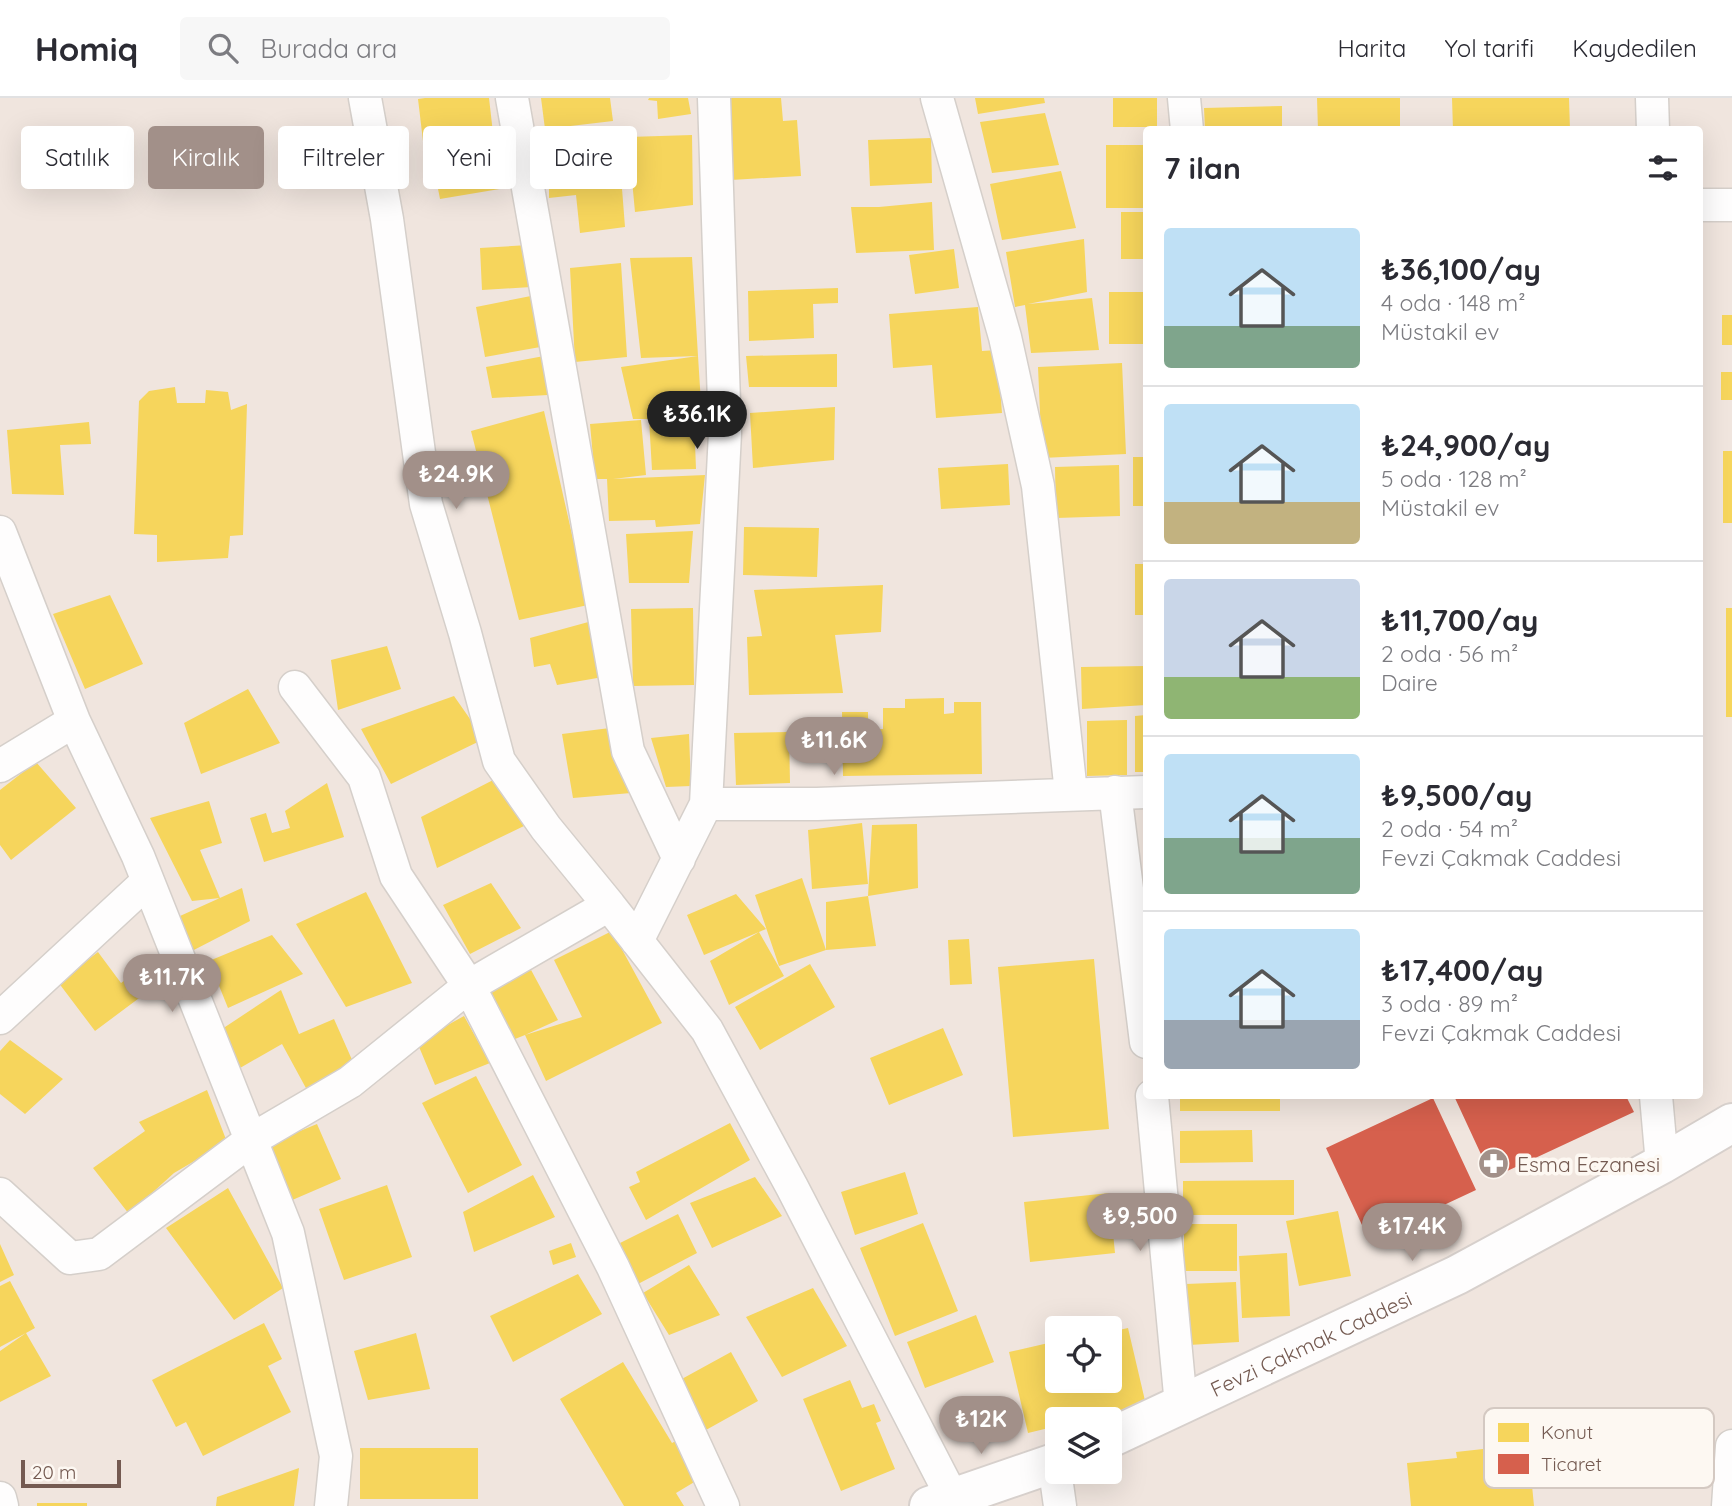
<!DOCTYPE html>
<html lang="tr">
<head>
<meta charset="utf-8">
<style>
	body { margin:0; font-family:Quicksand,sans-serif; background:#f7f7f7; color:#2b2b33; height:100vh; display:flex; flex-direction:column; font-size:26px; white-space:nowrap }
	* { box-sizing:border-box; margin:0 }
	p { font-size:23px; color:#7c7c81 }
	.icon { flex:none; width:38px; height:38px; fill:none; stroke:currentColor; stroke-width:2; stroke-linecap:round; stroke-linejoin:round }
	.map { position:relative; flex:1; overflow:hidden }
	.details { position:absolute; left:1143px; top:28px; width:560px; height:973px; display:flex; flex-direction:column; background:#fff; border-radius:7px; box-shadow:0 7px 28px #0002 }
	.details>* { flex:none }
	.banner { position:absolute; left:21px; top:28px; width:665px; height:63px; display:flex; gap:14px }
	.tools { position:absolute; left:1045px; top:1218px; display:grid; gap:14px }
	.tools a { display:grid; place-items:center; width:77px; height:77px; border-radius:7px; background:#fff; box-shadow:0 7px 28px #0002; font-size:35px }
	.scale { position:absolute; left:21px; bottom:18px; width:100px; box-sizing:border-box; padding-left:7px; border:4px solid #745a51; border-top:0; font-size:19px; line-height:24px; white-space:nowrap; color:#745a51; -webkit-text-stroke:5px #fdf8f2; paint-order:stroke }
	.price { position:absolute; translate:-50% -60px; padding:0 16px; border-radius:24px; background:#a29089; color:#fff; font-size:23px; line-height:46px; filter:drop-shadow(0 2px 4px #0008) }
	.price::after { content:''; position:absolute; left:50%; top:42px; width:21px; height:16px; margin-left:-10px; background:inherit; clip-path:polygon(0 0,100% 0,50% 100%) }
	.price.active { background:#222; color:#fff }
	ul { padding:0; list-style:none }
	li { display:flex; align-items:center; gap:21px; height:175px; padding:0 21px }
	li+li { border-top:2px solid #e1e1e2 }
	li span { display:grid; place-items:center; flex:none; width:196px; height:140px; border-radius:7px; color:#555 }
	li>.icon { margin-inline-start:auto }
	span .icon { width:84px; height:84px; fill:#fffc; stroke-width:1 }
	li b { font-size:30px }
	h2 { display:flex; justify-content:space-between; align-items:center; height:84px; padding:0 21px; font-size:30px }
	.pill { padding:0 24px; border-radius:7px; background:#fff; box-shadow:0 7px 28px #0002; font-size:24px; line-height:63px }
	.pill.active { background:#a29089; color:#fff }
	header { display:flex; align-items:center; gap:42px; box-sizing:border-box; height:98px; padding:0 35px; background:#fff; border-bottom:2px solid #e1e1e2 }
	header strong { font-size:33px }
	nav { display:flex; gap:38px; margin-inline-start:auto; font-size:24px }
	.search { width:490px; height:63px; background:#f7f7f7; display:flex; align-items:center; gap:18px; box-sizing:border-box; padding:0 24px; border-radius:7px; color:#7c7c81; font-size:26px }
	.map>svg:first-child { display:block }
	.residential { fill:#f0e5de; fill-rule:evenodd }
	.homes { fill:#f6d55c }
	.shops { fill:#d6604d }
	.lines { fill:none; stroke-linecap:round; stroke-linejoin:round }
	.street-casing { stroke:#d5cfca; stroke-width:35 }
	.secondary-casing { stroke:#d7d0cc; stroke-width:42 }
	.street { stroke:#fefdfd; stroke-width:32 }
	.secondary { stroke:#fefdfd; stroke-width:38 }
	.labels { text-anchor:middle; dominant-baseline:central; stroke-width:7; stroke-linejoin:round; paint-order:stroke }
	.poi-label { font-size:21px; fill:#745a51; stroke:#fdf8f2; text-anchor:start }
	.street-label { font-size:21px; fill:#745a51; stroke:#fdf8f2 }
	.key { fill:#fdf8f2; stroke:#d4c9c2; stroke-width:2 }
	.key-label { font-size:19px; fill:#745a51 }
</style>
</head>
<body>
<header>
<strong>Homiq</strong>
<div class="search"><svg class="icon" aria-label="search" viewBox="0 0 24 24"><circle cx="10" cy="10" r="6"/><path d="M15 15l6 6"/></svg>Burada ara</div>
<nav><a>Harita</a><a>Yol tarifi</a><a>Kaydedilen</a></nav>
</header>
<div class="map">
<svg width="1732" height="1408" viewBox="0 0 1732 1408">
	<rect width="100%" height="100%" fill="#f8f3f0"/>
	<path class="residential" d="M0,0h1732v1408h-1732zM1146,32h553v966h-553zM1057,1230h53v53h-53zM1057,1321h53v53h-53z"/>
	<path class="homes" d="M425,0h64l4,35 -70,8 -5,-42z
		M541,0h69l3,23 -68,8z
		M649,0h39l3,16 -33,5 -1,-18 -9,-1z
		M727,0h54l2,23 14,-1 4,56 -70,4z
		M975,0h69l1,5 -67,11z
		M1113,0h44v29h-44z
		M1317,0h83v32h-82z
		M1452,0h117l1,32h-117z
		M1282,8v24h-77l-1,-22z
		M1045,15l14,52 -67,8 -12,-51z
		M502,37l9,52 -71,12 -10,-51z
		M692,37l1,70 -58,7 -7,-75z
		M931,40l1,45 -62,3 -2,-46z
		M1106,47h40v63h-40z
		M620,65l5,64 -45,6 -4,-38 -27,3v-29z
		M1061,73l15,57 -74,12 -12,-56z
		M932,104l2,48 -78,3 -5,-46h28z
		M1121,114h25v47h-25z
		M1084,141l3,53 -59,12 64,-6 7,52 -68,3 -6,-48 -10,2 -9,-55z
		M528,147l3,42 -49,3 -2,-42z
		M954,151l5,39 -44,6 -6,-39z
		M692,159l6,99 4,63 -8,-2 2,52 -44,1 -3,-51h-16l-12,-52 77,-11 -57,2 -11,-100z
		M621,165l6,94 -52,5 -5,-94z
		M838,190v15l-25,1 1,34 -65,3 -1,-50z
		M1109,194h37v52h-37z
		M536,197l10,51 -61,11 -9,-50z
		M978,209l4,44 15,-1 5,63 -66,5 -4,-53 -39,3 -4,-54z
		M1722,217h10v30h-10z
		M837,256v33h-88l-3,-31z
		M544,258l4,39 -56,3 -6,-31z
		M1122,265l4,91 -84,4 -4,-91z
		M1721,274h11v28h-11z
		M175,289l2,16h28l1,-13 22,2 3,18 16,-6 -4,131 -13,1 -2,22 -71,4v-27l-23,-1 5,-133 10,-10z
		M835,309l-1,53 -81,8 -3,-55z
		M544,313l44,194 -69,15 -48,-189z
		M641,322l5,55 -33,4 92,-4 -5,49 -44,3 -1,-7 -46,1 -2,-42h-12l-5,-55z
		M89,324l2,22 -31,1 4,50 -52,-1 -5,-64z
		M1723,353h9v72h-9z
		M1133,359h13v49h-13z
		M1008,366l2,41 -69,4 -3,-41z
		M1119,367l1,51 -64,2 -1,-51z
		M744,429l75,1 -2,49 -74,-2z
		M693,433l-4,52h-60l-3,-49z
		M1135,466h11v51h-11z
		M883,487l-2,47 -46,3 8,58 -94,2 -2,-58 15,-1 -8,-46z
		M110,497l33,69 -58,25 -32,-75z
		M693,510l1,77 -61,1 -2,-77z
		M1726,510h6v109h-6z
		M592,523l11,56 -46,8 -7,-21 -16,3 -4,-29z
		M387,548l14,43 -63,21 -7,-50z
		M1146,568v39l-64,4 -1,-42z
		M248,591l32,54 -79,31 -17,-51z
		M454,598l30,43 -93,45 -30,-55z
		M944,600v16l10,-1v-11h27l1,72 -139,2 -1,-64h26v18l15,-1v-21h22v-9z
		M1146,617v57h-11v-56z
		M1127,622v55l-40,1v-55z
		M610,630l21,65 -58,5 -11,-64z
		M789,634l1,51 -54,2 -2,-52z
		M689,636l2,52 -25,1 -15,-49z
		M36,664l40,46 -65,52 -11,-15v-55z
		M499,679l27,48 -89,43 -16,-51z
		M327,685l17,54 -80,25 -14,-44 16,-5 6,20 18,-5 -5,-17z
		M209,703l13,42 -22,7 20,48 -28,3 -42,-83z
		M862,725l6,61 -56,5 -4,-59z
		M917,726l1,64 -50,8 4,-71z
		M802,780l24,72 -47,16 -24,-71z
		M491,785l30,45 -51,26 -27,-49z
		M242,790l8,33 -60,31 -10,-36z
		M366,794l46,91 -66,24 -50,-83z
		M736,796l30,35 -7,3 25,44 -55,29 -19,-44 49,-29 -55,23 -17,-40z
		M868,798l8,50 -50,4v-48z
		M612,833l50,92 -116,58 -21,-46 -10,4 -26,-50 41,-21 28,52 -33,15 57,-18 -28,-57z
		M272,837l31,39 -75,34 -19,-47z
		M969,841l3,45 -22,1 -2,-45z
		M98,854l23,31 27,-20 14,18 -67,50 -37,-49z
		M1094,861l15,170 -96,8 -15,-170z
		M810,866l25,43 -75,43 -25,-43z
		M281,892l18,44 35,-15 19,43 -46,28 -25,-46 -42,24 -21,-37z
		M464,918l26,47 -55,22 -18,-43z
		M943,930l20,47 -74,30 -19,-47z
		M10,942l53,39 -38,35 -25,-20v-43z
		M476,978l46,89 -54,28 -46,-90z
		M207,992l20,52 -53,31 -45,41 -36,-46 52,-37 -6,-9z
		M1180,998h100v15h-100z
		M730,1025l20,37 -104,60 -17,-33 11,-5 -4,-10z
		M317,1026l24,55 -51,22 -24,-56z
		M1252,1032l1,32 -73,1v-32z
		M905,1074l13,42 -63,21 -14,-43z
		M533,1077l22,42 -81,35 -11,-40z
		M755,1079l27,39 -70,32 -22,-45z
		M1294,1082v35h-111v-34z
		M387,1087l25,72 -68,23 -25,-71z
		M228,1090l55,100 -49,32 -68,-92z
		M1109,1095l6,60 -85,9 -6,-60z
		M1338,1113l13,65 -52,10 -13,-65z
		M678,1116l19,39 -59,31 -18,-41z
		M923,1125l35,88 -63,25 -35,-88z
		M1184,1126h53v47h-53z
		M571,1145l5,14 -23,8 -4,-14z
		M0,1146l14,31 -14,7z
		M1287,1155l3,63 -48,2 -3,-62z
		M689,1167l31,50 -51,20 -26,-42z
		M578,1176l24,40 -89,48 -23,-46z
		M10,1183l25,47 -9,5 25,43 -51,26v-51l26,-18 -26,14v-61z
		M1236,1184l3,60 -50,3 -3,-61z
		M813,1190l34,58 -65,31 -36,-60z
		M976,1217l18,47 -69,26 -18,-46z
		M264,1225l18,36 -14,7 23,46 -88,44 -17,-34 -10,5 -24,-47z
		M1128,1230l18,77 -59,14h-30v7l-29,7 -19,-81 48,-11v40h53v-49z
		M416,1235l14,56 -62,11 -14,-49z
		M731,1254l27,49 -61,34 -28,-49z
		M623,1264l49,81 11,-6 23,38 -30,18 8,13h-60l-64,-107z
		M850,1282l12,28 12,-4 7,17 -5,2 19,46 -54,22 -38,-92z
		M1528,1346l6,62h-123l-4,-43 50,-5 -1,-6z
		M360,1350h118v51h-118z
		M299,1370l-5,38h-78l1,-9z
		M37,1405h50v3h-50z"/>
	<path class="shops" d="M1454,998h172l8,16 -142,66z
		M1433,1000l43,92 -107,50 -43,-92z"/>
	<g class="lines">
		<defs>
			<path id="street" d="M365,0l22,121 39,285 39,129 34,128 47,67 63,77
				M512,0l116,653 51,108
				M937,0l68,239 33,149 33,307
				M1184,0l3,32
				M1652,0l1,32
				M1699,107h33
				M0,434l74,189 64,135 150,377 48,223 -5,50
				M295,589l69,90 32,99 73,110 144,281 110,239
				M0,668l74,-45
				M1115,694l31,250
				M706,706l19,-371 -11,-335
				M637,843l69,-137h111l329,-12
				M0,920l148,-137
				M1152,998l29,309
				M1656,998l6,68
				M0,1096l70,64 29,-4 152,-114 99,-58 119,-96 140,-81 98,125 85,157 160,310
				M1054,1365l6,43
				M0,1400l2,8
				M1728,1408l4,-60"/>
			<g id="secondary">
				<path id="s1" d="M1110,1340l347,-163 205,-111 70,-41"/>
				<path d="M929,1408l128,-44"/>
			</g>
		</defs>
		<use href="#street" class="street-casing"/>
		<use href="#secondary" class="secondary-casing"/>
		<use href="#street" class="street"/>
		<use href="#secondary" class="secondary"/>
	</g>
	<defs>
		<symbol id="pharmacy-disc" viewBox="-11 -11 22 22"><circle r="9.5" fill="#a29089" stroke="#fdf8f2"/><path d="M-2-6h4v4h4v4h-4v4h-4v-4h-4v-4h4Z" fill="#fff"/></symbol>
	</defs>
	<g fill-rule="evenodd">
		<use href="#pharmacy-disc" x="1476" y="1048" width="35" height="35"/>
	</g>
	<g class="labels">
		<g class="poi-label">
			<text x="1517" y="1066">Esma Eczanesi</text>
		</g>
		<g class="street-label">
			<text stroke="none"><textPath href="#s1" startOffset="222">Fevzi Çakmak Caddesi</textPath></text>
		</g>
	</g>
	<rect x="1484" y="1310" width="230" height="80" rx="10" class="key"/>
	<rect x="1498" y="1325" width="31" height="19" fill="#f6d55c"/>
	<rect x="1498" y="1356" width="31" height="20" fill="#d6604d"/>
	<g class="key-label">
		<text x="1541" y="1341">Konut</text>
		<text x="1541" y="1373">Ticaret</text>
	</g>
</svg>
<div class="tools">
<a><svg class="icon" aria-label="locate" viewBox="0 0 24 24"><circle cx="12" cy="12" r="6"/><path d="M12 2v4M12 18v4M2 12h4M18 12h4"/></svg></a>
<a><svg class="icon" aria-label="layers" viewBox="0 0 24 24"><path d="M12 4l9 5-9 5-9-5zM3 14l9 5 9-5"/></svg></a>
</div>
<div class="scale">20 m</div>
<b class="price active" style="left:697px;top:353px">₺36.1K</b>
<b class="price" style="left:456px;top:413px">₺24.9K</b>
<b class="price" style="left:834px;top:679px">₺11.6K</b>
<b class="price" style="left:172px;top:916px">₺11.7K</b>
<b class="price" style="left:1140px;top:1155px">₺9,500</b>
<b class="price" style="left:1412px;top:1165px">₺17.4K</b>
<b class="price" style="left:981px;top:1358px">₺12K</b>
<div class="banner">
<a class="pill">Satılık</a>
<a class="pill active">Kiralık</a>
<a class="pill">Filtreler</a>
<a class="pill">Yeni</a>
<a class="pill">Daire</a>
</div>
<section class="details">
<h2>7 ilan<svg class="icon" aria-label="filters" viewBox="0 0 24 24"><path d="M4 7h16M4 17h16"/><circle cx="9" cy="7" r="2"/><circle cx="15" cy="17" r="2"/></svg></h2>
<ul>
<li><span style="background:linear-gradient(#bfe0f5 70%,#7fa58c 0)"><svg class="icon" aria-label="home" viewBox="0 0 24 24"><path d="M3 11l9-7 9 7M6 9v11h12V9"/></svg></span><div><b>₺36,100/ay</b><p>4 oda · 148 m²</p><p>Müstakil ev</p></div></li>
<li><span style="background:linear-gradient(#bfe0f5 70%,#c2b280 0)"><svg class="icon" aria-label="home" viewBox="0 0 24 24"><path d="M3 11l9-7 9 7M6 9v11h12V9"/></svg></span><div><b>₺24,900/ay</b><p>5 oda · 128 m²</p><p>Müstakil ev</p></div></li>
<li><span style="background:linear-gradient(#c9d6e8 70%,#8fb573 0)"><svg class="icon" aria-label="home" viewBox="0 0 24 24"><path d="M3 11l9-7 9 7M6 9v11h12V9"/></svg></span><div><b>₺11,700/ay</b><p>2 oda · 56 m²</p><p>Daire</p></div></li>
<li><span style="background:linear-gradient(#bfe0f5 60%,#7fa58c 0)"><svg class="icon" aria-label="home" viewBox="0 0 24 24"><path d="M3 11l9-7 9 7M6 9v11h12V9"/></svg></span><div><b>₺9,500/ay</b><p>2 oda · 54 m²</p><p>Fevzi Çakmak Caddesi</p></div></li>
<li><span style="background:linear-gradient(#bfe0f5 65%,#9aa5b1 0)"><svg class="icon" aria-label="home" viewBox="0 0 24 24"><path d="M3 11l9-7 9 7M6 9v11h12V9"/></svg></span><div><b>₺17,400/ay</b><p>3 oda · 89 m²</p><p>Fevzi Çakmak Caddesi</p></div></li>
</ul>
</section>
</div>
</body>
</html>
